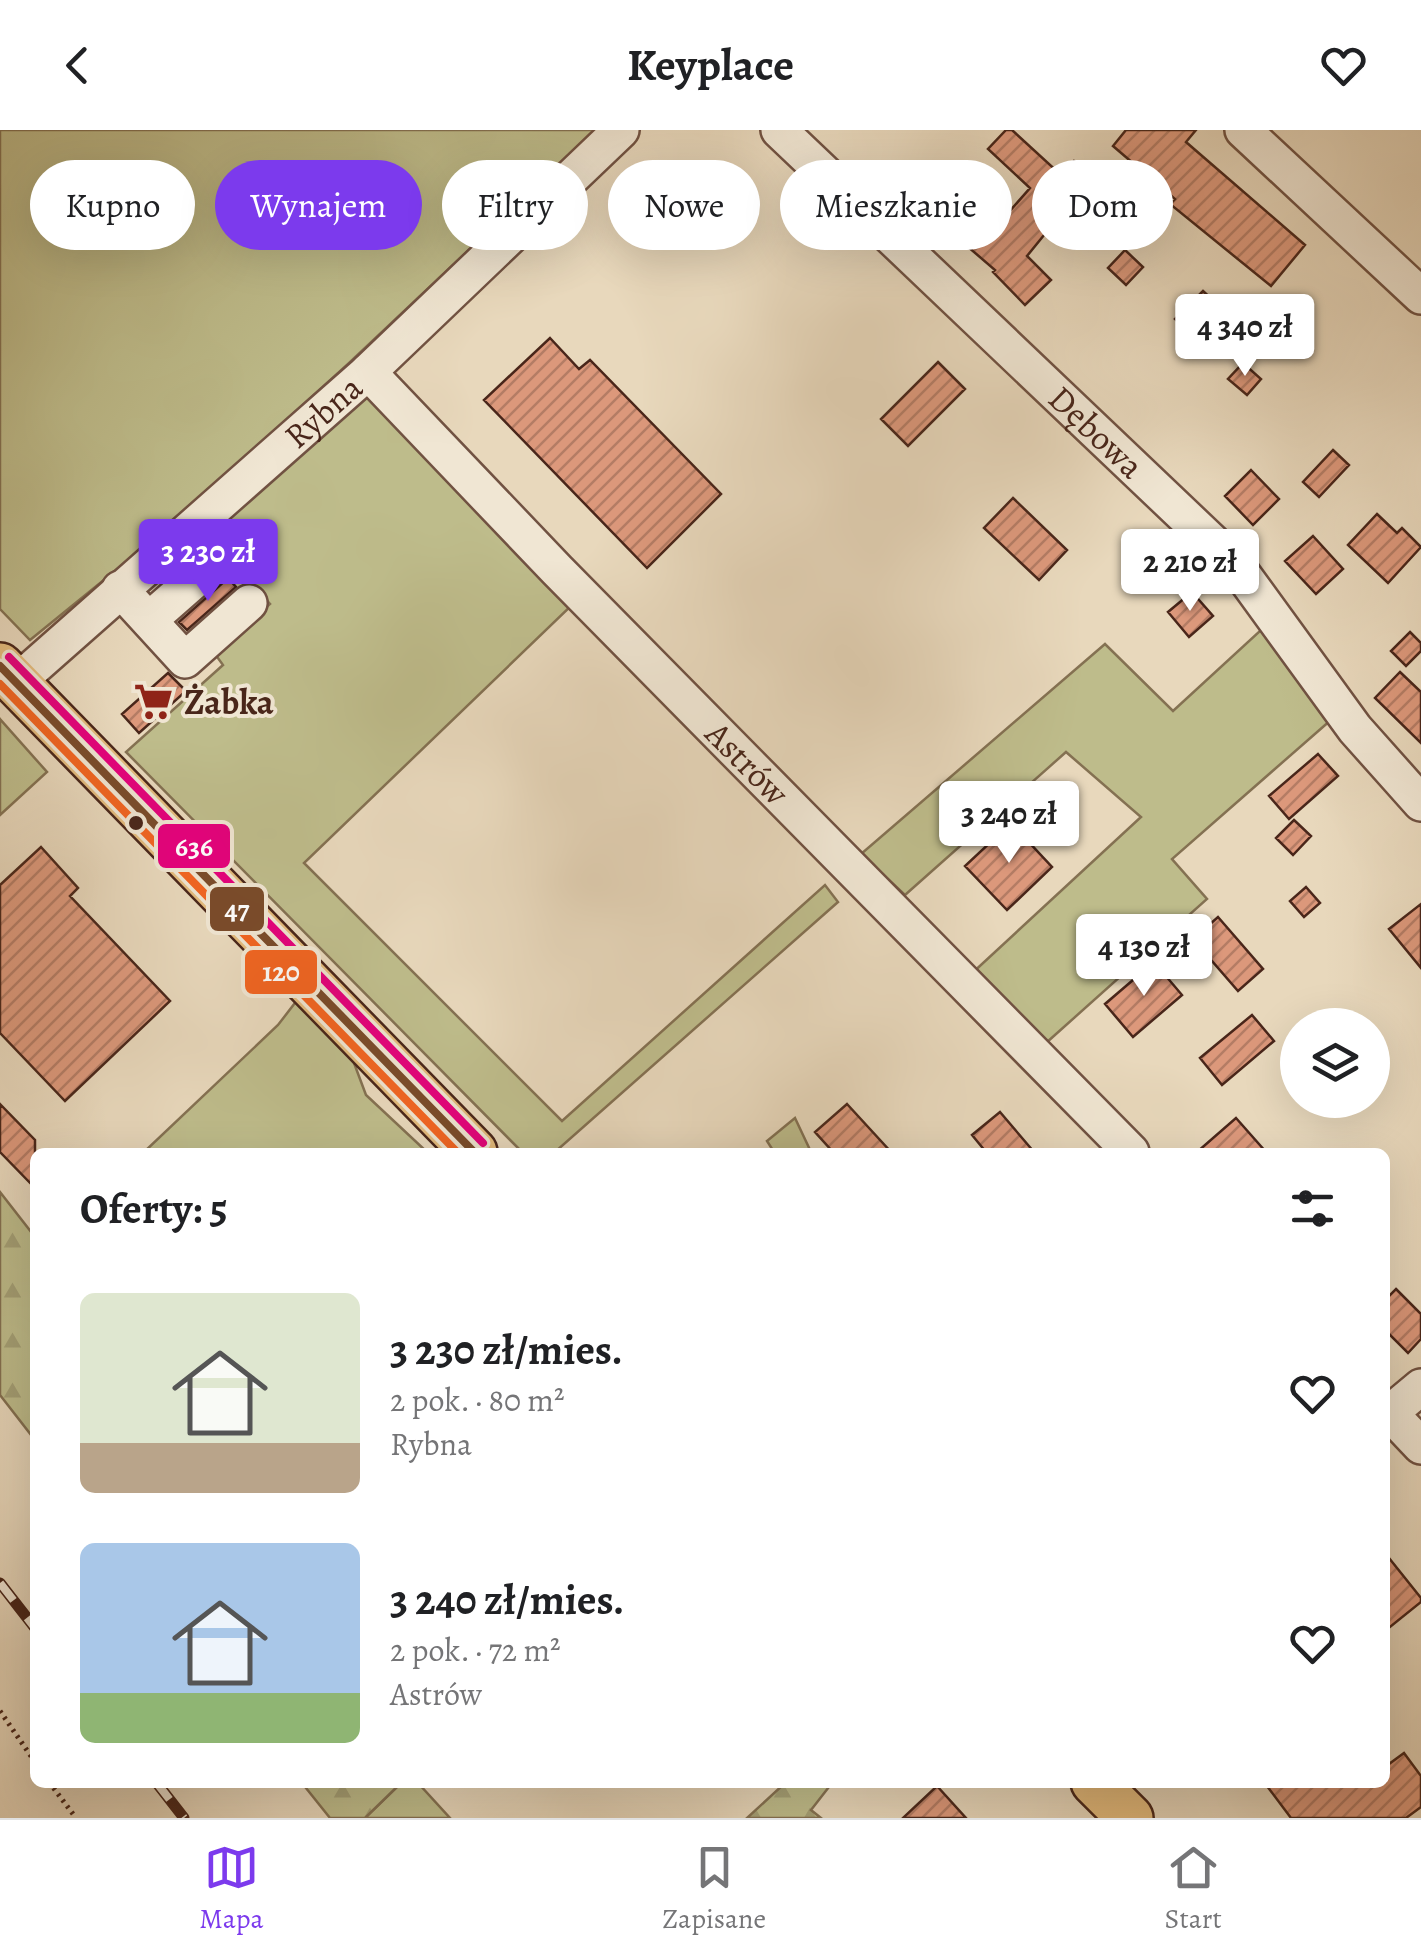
<!DOCTYPE html>
<html lang="pl">
<head>
<meta charset="utf-8">
<style>
	body { margin:0; font-family:Alegreya,serif; background:#f2f2f2; color:#202124; height:100vh; display:flex; flex-direction:column; font-size:38px; white-space:nowrap }
	* { box-sizing:border-box; margin:0 }
	p { font-size:32px; color:#757577 }
	.icon { flex:none; width:55px; height:55px; fill:none; stroke:currentColor; stroke-width:2; stroke-linecap:round; stroke-linejoin:round }
	.map { position:relative; flex:1; overflow:hidden }
	.drawer { position:absolute; left:30px; top:1018px; width:1360px; height:640px; display:flex; flex-direction:column; background:#fff; border-radius:15px; box-shadow:0 10px 40px #0002 }
	.drawer>* { flex:none }
	.hud { position:absolute; left:30px; top:30px; width:1362px; height:90px; display:flex; gap:20px }
	.buttons { position:absolute; left:1280px; top:878px; display:grid; gap:20px }
	.buttons a { display:grid; place-items:center; width:110px; height:110px; border-radius:50%; background:#fff; box-shadow:0 10px 40px #0002; font-size:50px }
	.price { position:absolute; translate:-50% -85px; padding:0 22px; border-radius:10px; background:#fff; color:#222; font-size:32px; line-height:65px; filter:drop-shadow(0 2px 5px #0008) }
	.price::after { content:''; position:absolute; left:50%; top:60px; width:30px; height:22px; margin-left:-15px; background:inherit; clip-path:polygon(0 0,100% 0,50% 100%) }
	.price.on { background:#7c3aed; color:#fff }
	ul { padding:0; list-style:none }
	li { display:flex; align-items:center; gap:30px; height:250px; padding:0 50px }
	li span { display:grid; place-items:center; flex:none; width:280px; height:200px; border-radius:15px; color:#555 }
	li>.icon { margin-inline-start:auto }
	span .icon { width:120px; height:120px; fill:#fffc; stroke-width:1 }
	li b { font-size:42px }
	h2 { display:flex; justify-content:space-between; align-items:center; height:120px; padding:0 50px; font-size:42px }
	.chip { padding:0 35px; border-radius:45px; background:#fff; box-shadow:0 10px 40px #0002; font-size:35px; line-height:90px }
	.chip.on { background:#7c3aed; color:#fff }
	header { display:flex; justify-content:space-between; align-items:center; height:130px; padding:0 50px; background:#fff; font-size:45px; font-weight:600 }
	.dock { display:flex; justify-content:space-around; align-items:center; height:140px; border-top:2px solid #e0e0e0; background:#fff; font-size:28px; color:#757577 }
	.dock a { display:grid; justify-items:center; gap:5px }
	.dock .on { color:#7c3aed }
	.map>svg:first-child { display:block }
	.green { fill:#bebc8b; stroke:#847152; stroke-width:2.5 }
	.forest { fill:url(#forest-firs); stroke:#847152; stroke-width:2.5 }
	.building { fill:url(#building-hatch); stroke:#49261a; stroke-width:2.5 }
	.lines { fill:none; stroke-linecap:round; stroke-linejoin:round }
	.minor-casing { stroke:#715242; stroke-width:40 }
	.major-casing { stroke:#49261a; stroke-width:50 }
	.path { stroke:#49261a; stroke-width:5; stroke-dasharray:2.5 5; stroke-linecap:butt }
	.minor { stroke:#f0e6d3; stroke-width:35 }
	.major { stroke:#e4bc7e; stroke-width:45 }
	.rail-casing { stroke:#49261a; stroke-width:11 }
	.rail { stroke:#f0e6d3; stroke-width:8; stroke-dasharray:22; stroke-linecap:butt }
	.bus-1-casing { stroke:#f0e6d3; stroke-width:15 }
	.bus-2-casing { stroke:#f0e6d3; stroke-width:15 }
	.bus-3-casing { stroke:#f0e6d3; stroke-width:15 }
	.bus-1 { stroke:#7a4b2a; stroke-width:8 }
	.bus-2 { stroke:#f26522; stroke-width:8 }
	.bus-3 { stroke:#e5007d; stroke-width:8 }
	.bus-dot { fill:#49261a; stroke:#f0e6d3; stroke-width:4 }
	.labels { text-anchor:middle; dominant-baseline:central; stroke-width:8; stroke-linejoin:round; paint-order:stroke }
	.street-label { font-size:35px; fill:#49261a; stroke:#f0e6d3 }
	.poi-label { font-size:35px; font-weight:bold; fill:#49261a; stroke:#f0e6d3; text-anchor:start }
	.line-badge { stroke:#f0e6d3; stroke-width:4 }
	.badge-label { font-size:28px; text-anchor:middle; font-weight:bold; fill:#fff }
</style>
</head>
<body>
<header><svg class="icon" aria-label="back" viewBox="0 0 24 24"><path d="M15 5l-7 7 7 7"/></svg>Keyplace<svg class="icon" aria-label="heart" viewBox="0 0 24 24"><path d="M12 20l-8-8c-3-5 5-10 8-4 3-6 11-1 8 4z"/></svg></header>
<div class="map">
<svg width="1421" height="1688" viewBox="0 0 1421 1688">
	<defs>
		<pattern id="forest-firs" width="22" height="20" patternUnits="userSpaceOnUse" patternTransform="scale(2.5)"><rect width="22" height="20" fill="#bebc8b"/><path d="M5 1l3.5 6h-7zM16 11l3.5 6h-7z" fill="#a5a177"/></pattern>
		<pattern id="building-hatch" width="6" height="6" patternUnits="userSpaceOnUse" patternTransform="scale(2.5)"><rect width="6" height="6" fill="#dc987b"/><path d="M-1 1l2-2M0 6l6-6M5 7l2-2" fill="none" stroke="#b47c64"/></pattern>
	</defs>
	<rect width="100%" height="100%" fill="#e8d8bc"/>
	<filter id="stains"><feTurbulence type="fractalNoise" baseFrequency=".002" numOctaves="4"/><feColorMatrix values="0 0 0 0 .2 0 0 0 0 .09 0 0 0 0 .02 0 0 0 .5 -.17"/></filter>
	<radialGradient id="worn" r=".72"><stop offset=".6" stop-color="#630" stop-opacity="0"/><stop offset="1" stop-color="#630" stop-opacity=".3"/></radialGradient>
	<path class="green" d="M0,0h596l-248,234 -190,172 -128,104 -30,-31z
		M361,262l15,4 197,208 -269,259 258,258 263,-236 13,17 -283,250h-33l-396,-400 97,-87 -8,-11 55,-50 -65,-72z
		M1261,500l71,89 -160,140 35,40 -161,144 -77,-67 172,-159 -75,-65 -161,143 -44,-41 244,-210 68,67z
		M0,589l47,53 -47,43z
		M298,869l53,56 15,40 61,57h-283l134,-127z
		M795,988l16,34h-37l-7,-11z
		M401,1653h17l32,35h-85z"/>
	<path class="forest" d="M0,1062l35,45v203l-35,-45z
		M302,1653h99l-36,35h-35z
		M785,1653h47l-21,27 10,8h-74z"/>
	<path class="building" d="M1006,0h6l50,46 12,-15 18,15 -65,80 24,24 -26,25 -32,-33 2,-2 -56,-48 21,-24 35,30 35,-40 -42,-39z
		M1126,0h70l-10,12 119,103 -34,41 -101,-82 5,-5 -62,-53z
		M1125,120l18,17 -17,18 -18,-17z
		M1203,161l15,14 -27,29 -16,-15z
		M550,208l29,31 11,-9 131,134 -74,74 -163,-168z
		M938,232l27,27 -57,57 -27,-27z
		M1243,233l18,16 -14,16 -19,-16z
		M1333,320l16,15 -30,32 -16,-15z
		M1251,340l28,29 -26,26 -28,-29z
		M1013,368l54,52 -28,30 -55,-52z
		M1377,384l20,19 5,-5 19,19 -33,36 -40,-38z
		M1313,406l30,33 -27,25 -31,-33z
		M228,448l8,9 -49,43 -8,-8z
		M1192,462l21,24 -24,21 -21,-25z
		M1410,502l11,11v8l-15,15 -15,-15z
		M1400,542l21,20v51l-46,-45z
		M168,543l18,18 -47,42 -17,-19z
		M1318,624l20,22 -49,43 -20,-23z
		M1294,690l17,16 -18,19 -17,-17z
		M1011,693l41,44 -45,43 -42,-44z
		M41,717l37,41 -8,8 100,105 -105,100 -65,-68v-148z
		M1306,757l14,16 -16,14 -14,-16z
		M1421,774v64l-32,-39z
		M1218,787l45,52 -25,22 -45,-52z
		M1154,832l28,33 -49,42 -28,-33z
		M1252,885l22,26 -52,44 -22,-27z
		M0,974l35,36v48l-35,-36z
		M847,974l44,48h-58l-18,-20z
		M1000,982l34,40h-48l-14,-17z
		M1236,988l30,34h-69z
		M1396,1159l25,25v25l-13,14 -23,-23v-30z
		M1385,1423l36,45v4l-36,29z
		M1404,1623l17,23v31l-15,11h-115l-27,-36h121v-15z
		M937,1656l29,32h-63z"/>
	<g class="lines">
		<defs>
			<g id="minor">
				<path id="s1" d="M779,0l456,434 120,165 66,74"/>
				<path d="M1243,0l178,166"/>
				<path id="s2" d="M368,242l189,198 574,582"/>
				<path d="M120,459l65,71 64,-57"/>
				<path d="M149,490l65,-57"/>
				<path id="s3" d="M16,553l352,-311 253,-242"/>
				<path d="M1385,1278l36,38"/>
				<path d="M1385,1287l36,-30"/>
			</g>
			<path id="major" d="M0,536l474,486
				M1094,1652l36,36"/>
		</defs>
		<use href="#minor" class="minor-casing"/>
		<use href="#major" class="major-casing"/>
		<path class="path" d="M0,1581l35,51
			M49,1652l27,36"/>
		<use href="#minor" class="minor"/>
		<use href="#major" class="major"/>
		<defs>
			<path id="rail" d="M0,1453l35,45
				M156,1652l28,36"/>
		</defs>
		<use href="#rail" class="rail-casing"/>
		<use href="#rail" class="rail"/>
		<defs>
			<path id="bus-1" d="M0,536l474,486"/>
			<path id="bus-2" d="M0,554l457,468"/>
			<path id="bus-3" d="M9,527l474,486"/>
		</defs>
		<use href="#bus-1" class="bus-1-casing"/>
		<use href="#bus-2" class="bus-2-casing"/>
		<use href="#bus-3" class="bus-3-casing"/>
		<use href="#bus-1" class="bus-1"/>
		<use href="#bus-2" class="bus-2"/>
		<use href="#bus-3" class="bus-3"/>
	</g>
	<defs>
		<symbol id="supermarket-bare" viewBox="-9 -9 18 18"><path d="M-6-5.5h2.5l.6 2H6L4.5 2H-2.5L-4.4-4H-6ZM-1.5 3.2a1.3 1.3 0 1 0 .1 0ZM3 3.2a1.3 1.3 0 1 0 .1 0Z" fill="#8f2418" stroke="#f0e6d3" stroke-width="2.5" paint-order="stroke"/></symbol>
	</defs>
	<g fill-rule="evenodd">
		<use href="#supermarket-bare" x="126" y="544" width="55" height="55"/>
	</g>
	<circle class="bus-dot" cx="136" cy="693" r="9"/>
	<g class="labels">
		<g class="street-label">
			<text stroke="none"><textPath href="#s3" startOffset="410">Rybna</textPath></text>
			<text stroke="none"><textPath href="#s1" startOffset="438">Dębowa</textPath></text>
			<text stroke="none"><textPath href="#s2" startOffset="545">Astrów</textPath></text>
		</g>
		<g class="poi-label">
			<text x="184" y="572">Żabka</text>
		</g>
	</g>
	<g class="line-badge">
		<rect x="156" y="692" width="76" height="48" rx="10" fill="#e5007d"/>
		<rect x="208" y="755" width="58" height="48" rx="10" fill="#7a4b2a"/>
		<rect x="243" y="818" width="76" height="48" rx="10" fill="#f26522"/>
	</g>
	<g class="badge-label">
		<text x="194" y="726">636</text>
		<text x="237" y="789">47</text>
		<text x="281" y="851">120</text>
	</g>
	<rect width="100%" height="100%" filter="url(#stains)"/>
	<rect width="100%" height="100%" fill="url(#worn)"/>
</svg>
<div class="buttons">
<a><svg class="icon" aria-label="layers" viewBox="0 0 24 24"><path d="M12 4l9 5-9 5-9-5zM3 14l9 5 9-5"/></svg></a>
</div>
<b class="price" style="left:1245px;top:249px">4 340 zł</b>
<b class="price on" style="left:208px;top:474px">3 230 zł</b>
<b class="price" style="left:1190px;top:484px">2 210 zł</b>
<b class="price" style="left:1009px;top:736px">3 240 zł</b>
<b class="price" style="left:1144px;top:869px">4 130 zł</b>
<div class="hud">
<a class="chip">Kupno</a>
<a class="chip on">Wynajem</a>
<a class="chip">Filtry</a>
<a class="chip">Nowe</a>
<a class="chip">Mieszkanie</a>
<a class="chip">Dom</a>
</div>
<section class="drawer">
<h2>Oferty: 5<svg class="icon" aria-label="filters" viewBox="0 0 24 24"><path d="M4 7h16M4 17h16"/><circle cx="9" cy="7" r="2"/><circle cx="15" cy="17" r="2"/></svg></h2>
<ul>
<li><span style="background:linear-gradient(#dfe7d0 75%,#b9a48a 0)"><svg class="icon" aria-label="home" viewBox="0 0 24 24"><path d="M3 11l9-7 9 7M6 9v11h12V9"/></svg></span><div><b>3 230 zł/mies.</b><p>2 pok. · 80 m²</p><p>Rybna</p></div><svg class="icon" aria-label="heart" viewBox="0 0 24 24"><path d="M12 20l-8-8c-3-5 5-10 8-4 3-6 11-1 8 4z"/></svg></li>
<li><span style="background:linear-gradient(#a9c7e8 75%,#8fb573 0)"><svg class="icon" aria-label="home" viewBox="0 0 24 24"><path d="M3 11l9-7 9 7M6 9v11h12V9"/></svg></span><div><b>3 240 zł/mies.</b><p>2 pok. · 72 m²</p><p>Astrów</p></div><svg class="icon" aria-label="heart" viewBox="0 0 24 24"><path d="M12 20l-8-8c-3-5 5-10 8-4 3-6 11-1 8 4z"/></svg></li>
</ul>
</section>
</div>
<nav class="dock">
<a class="on"><svg class="icon" aria-label="map" viewBox="0 0 24 24"><path d="M3 6l6-2 6 2 6-2v14l-6 2-6-2-6 2zM9 4v14M15 6v14"/></svg>Mapa</a>
<a><svg class="icon" aria-label="saved" viewBox="0 0 24 24"><path d="M7 4h10v16l-5-4-5 4z"/></svg>Zapisane</a>
<a><svg class="icon" aria-label="home" viewBox="0 0 24 24"><path d="M3 11l9-7 9 7M6 9v11h12V9"/></svg>Start</a>
</nav>
</body>
</html>
